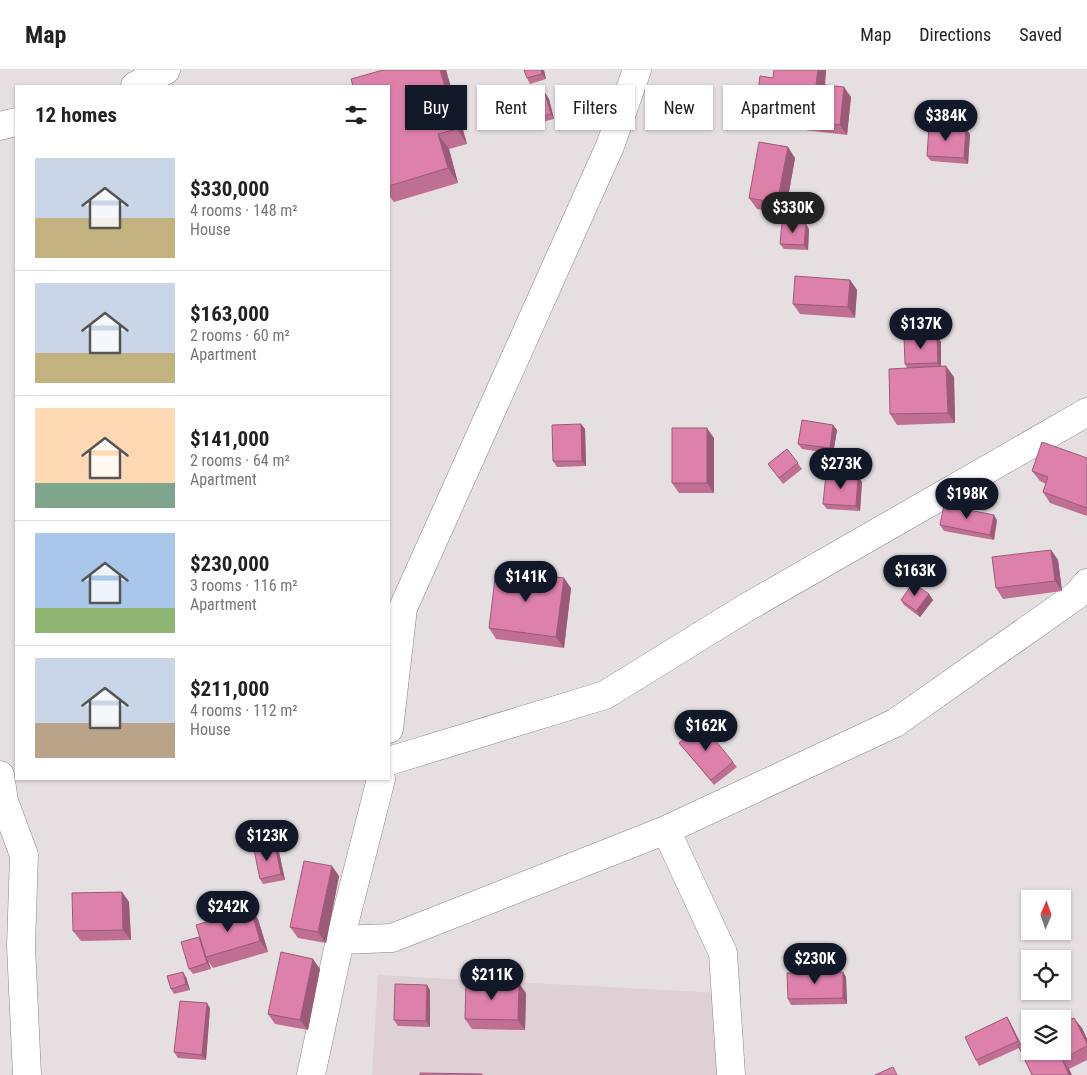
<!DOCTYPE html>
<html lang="en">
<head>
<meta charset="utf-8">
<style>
	body { margin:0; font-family:"Roboto Condensed",sans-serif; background:#f6f6f6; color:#222; height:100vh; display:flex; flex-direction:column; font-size:19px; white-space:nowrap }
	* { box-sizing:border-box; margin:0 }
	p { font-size:16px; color:#767676 }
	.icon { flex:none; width:28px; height:28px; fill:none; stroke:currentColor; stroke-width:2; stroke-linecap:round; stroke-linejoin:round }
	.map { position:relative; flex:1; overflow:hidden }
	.drawer { position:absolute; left:15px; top:15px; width:375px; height:695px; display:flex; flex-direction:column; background:#fff; border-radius:0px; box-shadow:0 1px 4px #0004 }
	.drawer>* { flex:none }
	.banner { position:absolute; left:405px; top:15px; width:475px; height:45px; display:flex; gap:10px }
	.needle { width:32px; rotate:2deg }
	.tools { position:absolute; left:1021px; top:820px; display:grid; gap:10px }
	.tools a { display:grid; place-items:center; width:50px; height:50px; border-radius:0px; background:#fff; box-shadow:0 1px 4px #0004; font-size:25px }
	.price { position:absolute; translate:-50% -42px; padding:0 11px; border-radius:18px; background:#111827; color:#fff; font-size:16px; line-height:32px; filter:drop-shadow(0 1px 2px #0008) }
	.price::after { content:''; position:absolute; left:50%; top:30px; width:15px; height:11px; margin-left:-8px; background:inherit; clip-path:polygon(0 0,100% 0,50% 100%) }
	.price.selected { background:#222; color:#fff }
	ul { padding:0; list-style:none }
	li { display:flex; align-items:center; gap:15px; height:125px; padding:0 20px }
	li+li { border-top:1px solid #e0e0e0 }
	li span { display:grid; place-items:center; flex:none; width:140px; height:100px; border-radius:0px; color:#555 }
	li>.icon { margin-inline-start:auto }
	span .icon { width:60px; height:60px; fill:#fffc; stroke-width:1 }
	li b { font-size:21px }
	h2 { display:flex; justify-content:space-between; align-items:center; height:60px; padding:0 20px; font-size:21px }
	.pill { padding:0 18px; border-radius:0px; background:#fff; box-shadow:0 1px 4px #0004; font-size:18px; line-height:45px }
	.pill.selected { background:#111827; color:#fff }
	header { display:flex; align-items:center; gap:30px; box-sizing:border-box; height:70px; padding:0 25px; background:#fff; border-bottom:1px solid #e0e0e0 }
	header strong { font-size:24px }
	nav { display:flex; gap:28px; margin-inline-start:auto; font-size:18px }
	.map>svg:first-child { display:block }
	.built { fill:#ded0d4 }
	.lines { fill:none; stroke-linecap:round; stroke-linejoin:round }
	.street-casing { stroke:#8a8386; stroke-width:29 }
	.street { stroke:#fff; stroke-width:28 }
	.wall { fill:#bf6f92 }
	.shaded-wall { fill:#9b5a77 }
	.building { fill:#de81aa; stroke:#9b5a77 }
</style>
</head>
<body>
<header>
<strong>Map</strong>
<nav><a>Map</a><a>Directions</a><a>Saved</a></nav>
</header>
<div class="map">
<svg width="1087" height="1005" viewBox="0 0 1087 1005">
	<rect width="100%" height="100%" fill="#e6dfe1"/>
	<path class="built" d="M378,905l363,19 -7,81h-362z"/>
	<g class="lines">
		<defs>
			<path id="street" d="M135,16l31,-16
				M0,56l16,-4
				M389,659l14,-121 207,-462 27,-76
				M389,691l216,-66 139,-86 343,-197
				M0,705l4,26 20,54 -3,91 6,129
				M666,760l57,123 8,122
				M340,870l52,-2 274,-108 229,-107 182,-128 10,-12
				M311,1005l29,-135 41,-161"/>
		</defs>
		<use href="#street" class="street-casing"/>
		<use href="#street" class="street"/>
	</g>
	<path class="wall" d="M446,0l21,74 -18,5 9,34 -64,19 -5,-6v-110z
		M524,0h20l2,9 -16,5 -3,-6z
		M774,0h52l-1,15 26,12 -4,38 -84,-10 -8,-10 18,-37z
		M545,23l4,6 5,20 -16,4 -4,-5z
		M970,64l-2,30 -37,-3 -4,-5z
		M795,88l-10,56 -28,-5 -8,-11z
		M809,159l-1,21 -24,-1 -4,-5z
		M850,210l7,10 -2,28 -55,-4 -7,-10z
		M941,272v25l13,10 1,46 -58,2 -7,-11 17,-46 -2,-4z
		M581,354l4,5 1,37 -29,1 -4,-6z
		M833,355l4,5 -4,24 -31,-5 -4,-5z
		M714,368v55h-35l-7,-10z
		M787,379l15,20 -19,15 -15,-20z
		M1087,388v58l-37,-13 -7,-11 3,-8 -6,-3 -8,-10z
		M858,407l4,5 -2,29 -33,-2 -4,-5z
		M997,450l-3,20 -50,-9 -4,-6z
		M1051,480l7,10 4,31 -59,8 -7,-11z
		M571,518l-7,60 -68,-9 -7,-11z
		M929,524l4,6 -13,17 -16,-12 -3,-5z
		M679,673l54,19 4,5 -23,18z
		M279,782l6,28 -22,4 -3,-5z
		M339,806l-13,67 -28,-5 -8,-11z
		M122,822l7,10 2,38 -50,1 -8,-10z
		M258,849l10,33 -55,16 -5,-7 3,8 -18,5 -4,-5 10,-32 1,2z
		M320,899l-12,61 -33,-6 -7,-10z
		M843,902l3,5 1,27 -56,1 -3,-6z
		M186,907l4,13 -16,4 -3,-5z
		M430,920v37l-32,-1 -4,-6z
		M526,923l-1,37 -53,-1 -7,-10z
		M210,938l-4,52 -28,-2 -4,-6z
		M1007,947l3,5 10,22 62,-16 5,11v21l-18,9 3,6h-40l-13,-27 -40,18 -3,-6z"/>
	<path class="shaded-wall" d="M440,0h6l21,74 -10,-15z
		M541,0h3l2,9 -4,-5z
		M818,0h8l-2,24 -8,-10z
		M844,17l7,10 -4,38 -7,-10z
		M545,23l4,6 5,20 -3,-5z
		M966,58l4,6 -2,30 -4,-6z
		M438,64l11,15 9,34 -10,-15z
		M788,77l7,11 -10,56 -8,-11z
		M806,154l3,5 -1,21 -4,-5z
		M850,210l7,10 -2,28 -7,-11z
		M937,266l4,6v27l-3,-6z
		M946,296l8,11 1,46 -7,-10z
		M581,354l4,5 1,37 -4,-5z
		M833,355l4,5 -4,24 -3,-6z
		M707,358l7,10v55l-7,-10z
		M858,407l4,5 -2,29 -4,-5z
		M994,445l3,5 -3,20 -4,-5z
		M1051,480l7,10 4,31 -7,-10z
		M564,508l7,10 -7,60 -8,-11z
		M929,524l4,6 -13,17 -4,-6z
		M275,776l4,6 6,28 -4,-6z
		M332,796l7,10 -13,67 -8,-11z
		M122,822l7,10 2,38 -8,-10z
		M251,839l7,10 10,33 -8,-11z
		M199,867l4,5 3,15 2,4 3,8 -4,-6z
		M313,889l7,10 -12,61 -8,-10z
		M183,902l3,5 4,13 -4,-6z
		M843,902l3,5 1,27 -4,-6z
		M519,913l7,10 -1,37 -7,-10z
		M427,915l3,5v37l-4,-6z
		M207,933l3,5 -4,52 -4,-5z
		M1007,947l3,5 12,24 -4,-5z
		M1074,948l8,10 5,11v4z
		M1062,989l7,10 3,6h-3z"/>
	<path class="building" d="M383,0h57l17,59 -19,5 10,34 -59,18v-100h-36l-2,-7z
		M524,0h17l1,4 -15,4z
		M774,0h44l-2,14 28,3 -4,38 -85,-10 5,-39 13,2z
		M545,23l6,21 -17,4 -6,-20z
		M929,56l37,2 -2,30 -37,-2z
		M759,72l29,5 -11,56 -28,-5z
		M782,152l24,2 -2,21 -24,-1z
		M795,206l55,4 -2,27 -55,-3z
		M937,266l1,27 -33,1 -1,-27z
		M946,296l2,47 -58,1 -1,-45z
		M802,350l31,5 -3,23 -32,-4z
		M581,354l1,37h-29l-1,-36z
		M672,358h35v55h-35z
		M1042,372l45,16v50l-44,-16 5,-15 -16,-6z
		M787,379l11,14 -19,15 -11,-14z
		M826,404l32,3 -2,29 -33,-2z
		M944,435l50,10 -4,20 -50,-10z
		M1051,480l4,31 -59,7 -4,-31z
		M496,500l68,8 -8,59 -67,-9z
		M913,513l16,11 -13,17 -15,-11z
		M702,654l31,38 -22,18 -32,-37z
		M275,776l6,28 -21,5 -6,-29z
		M304,791l28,5 -14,66 -28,-5z
		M122,822l1,38 -50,1 -1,-38z
		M251,839l9,32 -54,16 -10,-32z
		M199,867l8,26 -18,6 -8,-27z
		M281,882l32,7 -13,61 -32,-6z
		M183,902l3,12 -15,5 -4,-13z
		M843,902v26l-55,1 -1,-26z
		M466,911l53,2 -1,37 -53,-1z
		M395,914l32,1 -1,36 -32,-1z
		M180,931l27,2 -5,52 -28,-3z
		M1007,947l11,24 -42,19 -11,-23z
		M1074,948l13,25v3l-25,13 7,16h-37l-14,-30 12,-6v12h32v-28z
		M893,997l4,8h-22z
		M420,1003l62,1v1h-62z"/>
</svg>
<div class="tools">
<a><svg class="needle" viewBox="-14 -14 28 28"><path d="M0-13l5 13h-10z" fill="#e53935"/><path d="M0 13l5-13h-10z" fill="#767676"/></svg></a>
<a><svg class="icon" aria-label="locate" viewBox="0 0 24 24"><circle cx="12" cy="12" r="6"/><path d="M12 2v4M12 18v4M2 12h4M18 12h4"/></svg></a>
<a><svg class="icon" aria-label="layers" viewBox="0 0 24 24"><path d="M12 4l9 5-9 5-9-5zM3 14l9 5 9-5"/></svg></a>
</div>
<b class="price" style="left:946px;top:72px">$384K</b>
<b class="price selected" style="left:793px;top:164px">$330K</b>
<b class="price" style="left:921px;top:280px">$137K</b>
<b class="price" style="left:841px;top:420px">$273K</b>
<b class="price" style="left:967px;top:450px">$198K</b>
<b class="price" style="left:915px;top:527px">$163K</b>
<b class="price" style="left:526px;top:533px">$141K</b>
<b class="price" style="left:706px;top:682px">$162K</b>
<b class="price" style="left:267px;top:792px">$123K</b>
<b class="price" style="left:228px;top:863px">$242K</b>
<b class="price" style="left:815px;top:915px">$230K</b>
<b class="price" style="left:492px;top:931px">$211K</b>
<div class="banner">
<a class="pill selected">Buy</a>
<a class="pill">Rent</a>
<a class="pill">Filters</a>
<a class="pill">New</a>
<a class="pill">Apartment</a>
</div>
<section class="drawer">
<h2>12 homes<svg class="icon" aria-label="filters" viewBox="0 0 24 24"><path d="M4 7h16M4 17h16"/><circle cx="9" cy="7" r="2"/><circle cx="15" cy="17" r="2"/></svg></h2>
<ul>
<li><span style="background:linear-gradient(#c9d6e8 60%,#c2b280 0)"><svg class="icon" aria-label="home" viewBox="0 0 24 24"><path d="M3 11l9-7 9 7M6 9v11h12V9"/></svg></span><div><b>$330,000</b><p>4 rooms · 148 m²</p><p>House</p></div></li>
<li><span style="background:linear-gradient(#c9d6e8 70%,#c2b280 0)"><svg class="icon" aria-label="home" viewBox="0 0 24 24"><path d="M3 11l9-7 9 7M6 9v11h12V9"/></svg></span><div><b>$163,000</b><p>2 rooms · 60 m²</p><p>Apartment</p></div></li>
<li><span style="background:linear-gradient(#ffd9b3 75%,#7fa58c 0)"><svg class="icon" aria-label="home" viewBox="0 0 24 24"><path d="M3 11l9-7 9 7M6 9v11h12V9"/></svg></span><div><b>$141,000</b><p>2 rooms · 64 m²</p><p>Apartment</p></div></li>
<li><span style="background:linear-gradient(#a9c7e8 75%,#8fb573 0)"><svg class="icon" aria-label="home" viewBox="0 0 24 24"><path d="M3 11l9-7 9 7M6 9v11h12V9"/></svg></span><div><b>$230,000</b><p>3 rooms · 116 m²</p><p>Apartment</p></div></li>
<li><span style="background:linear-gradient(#c9d6e8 65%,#b9a48a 0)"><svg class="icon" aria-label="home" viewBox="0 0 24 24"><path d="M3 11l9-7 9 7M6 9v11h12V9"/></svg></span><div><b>$211,000</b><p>4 rooms · 112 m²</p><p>House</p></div></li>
</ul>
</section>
</div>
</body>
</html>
